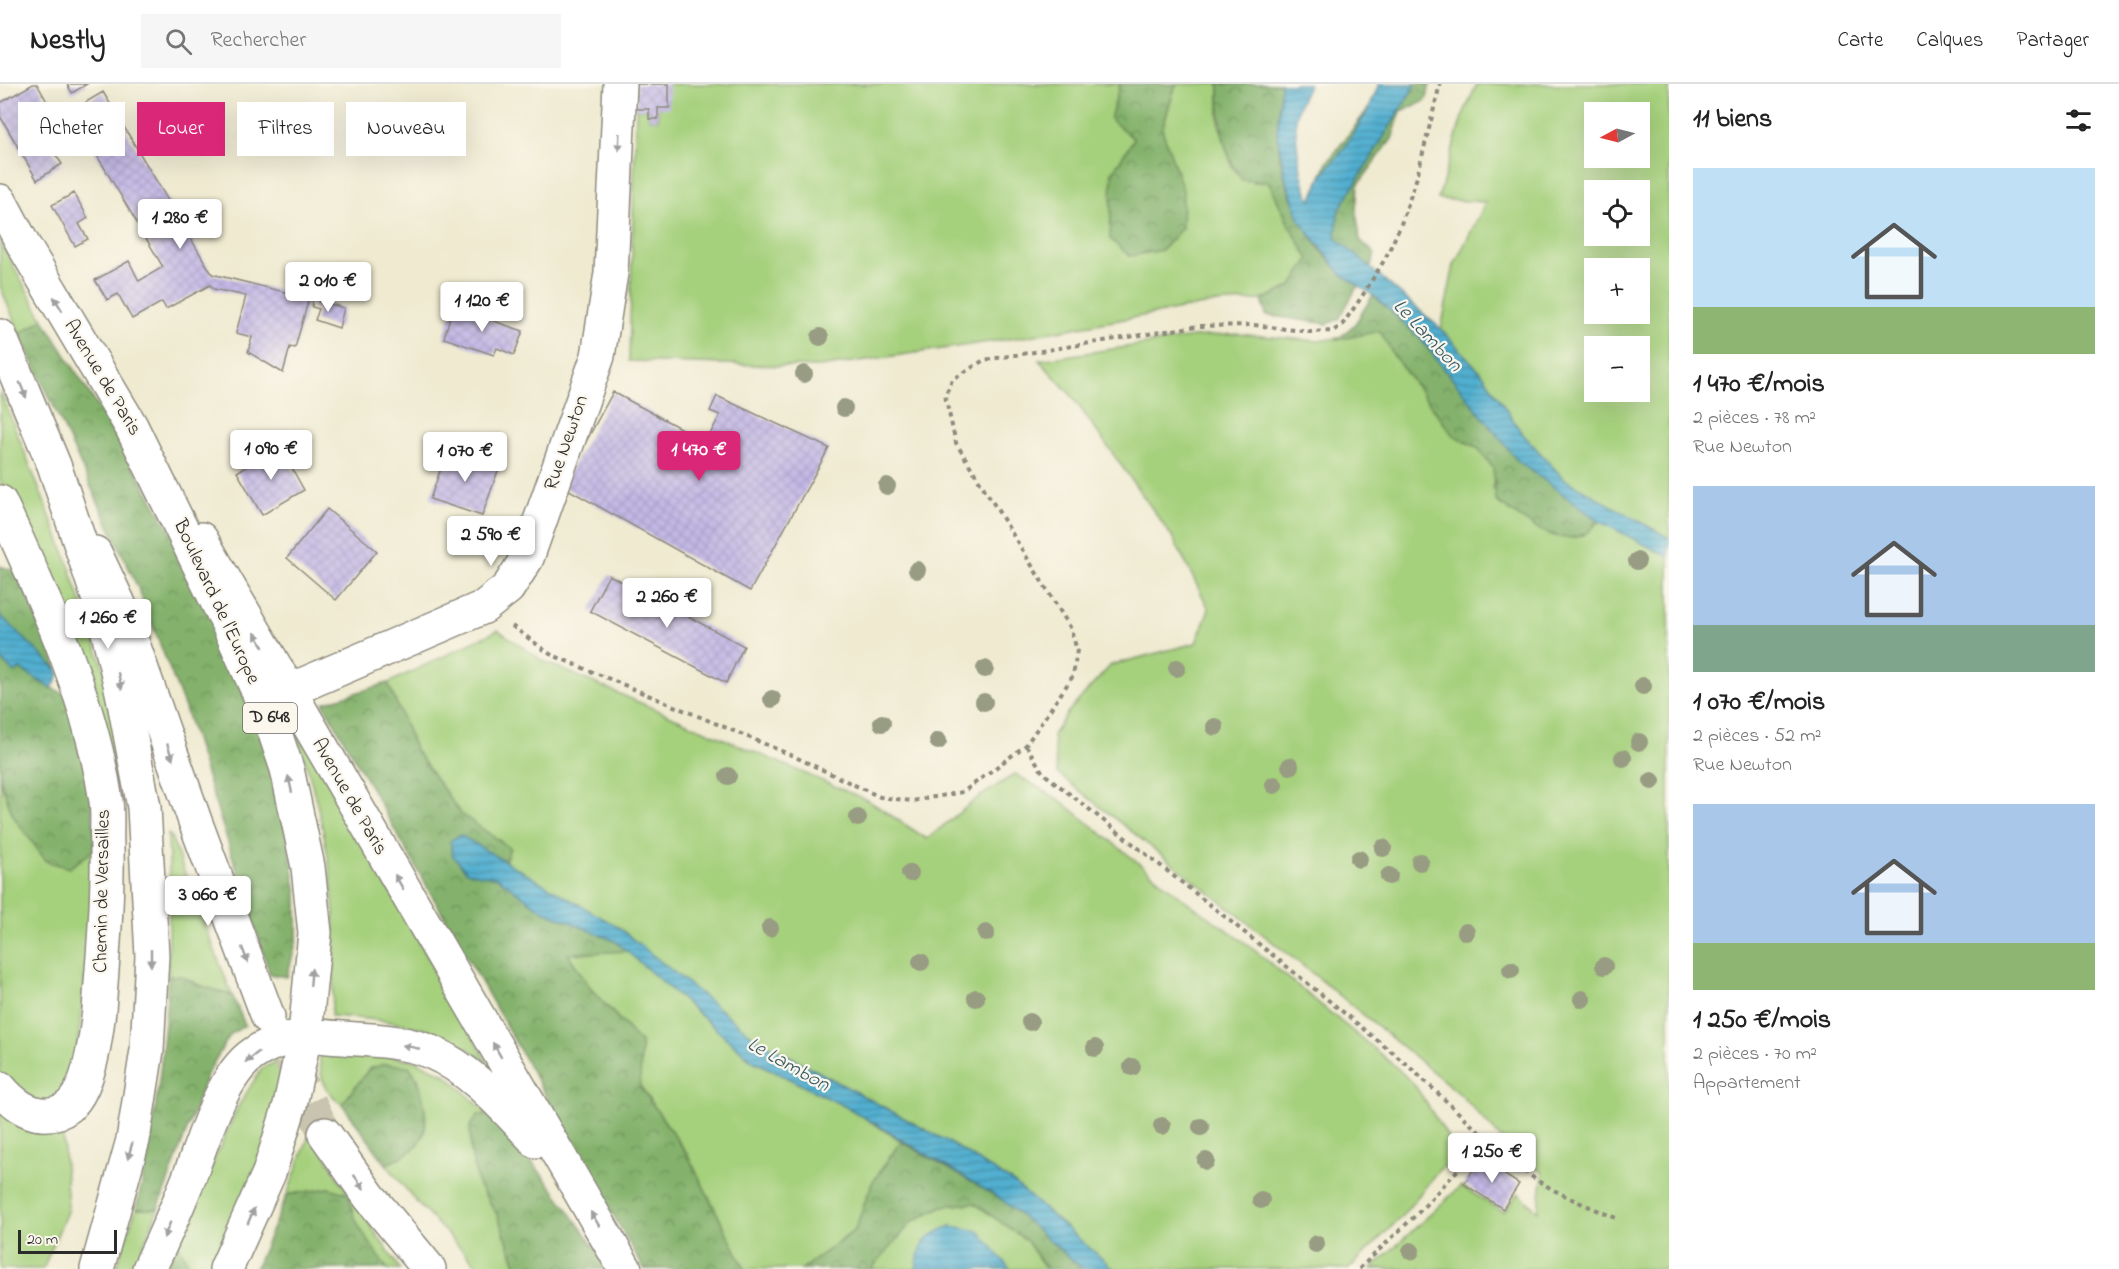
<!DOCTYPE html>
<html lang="fr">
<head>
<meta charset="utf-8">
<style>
	body { margin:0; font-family:"Indie Flower",sans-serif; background:#f6f6f6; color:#222; height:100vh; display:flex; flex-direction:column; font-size:22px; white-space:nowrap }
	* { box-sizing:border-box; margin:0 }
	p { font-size:20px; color:#767676 }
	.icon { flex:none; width:33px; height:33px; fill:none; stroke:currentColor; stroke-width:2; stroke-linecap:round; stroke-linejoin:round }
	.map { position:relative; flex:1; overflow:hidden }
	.panel { display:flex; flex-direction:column; background:#fff; width:450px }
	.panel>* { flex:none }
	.guide { position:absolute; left:18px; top:18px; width:570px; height:54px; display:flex; gap:12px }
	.needle { width:39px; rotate:263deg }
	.fabs { position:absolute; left:1584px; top:18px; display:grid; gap:12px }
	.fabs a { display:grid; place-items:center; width:66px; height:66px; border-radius:0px; background:#fff; box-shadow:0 6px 24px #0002; font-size:30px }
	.scale { position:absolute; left:18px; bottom:15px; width:99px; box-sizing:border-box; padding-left:6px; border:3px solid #2b2b2b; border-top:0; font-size:16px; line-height:21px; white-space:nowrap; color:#2b2b2b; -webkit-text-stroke:4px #fbf7ec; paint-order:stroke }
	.price { position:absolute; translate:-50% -51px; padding:0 14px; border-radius:6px; background:#fff; color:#222; font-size:20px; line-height:39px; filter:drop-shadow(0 2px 3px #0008) }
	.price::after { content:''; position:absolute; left:50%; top:36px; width:18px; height:14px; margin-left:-9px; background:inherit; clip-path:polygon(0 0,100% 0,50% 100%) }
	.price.on { background:#db2777; color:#fff }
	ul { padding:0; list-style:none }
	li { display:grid; align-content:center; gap:12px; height:318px; padding:0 24px }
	li span { display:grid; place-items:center; height:186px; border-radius:0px; color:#555 }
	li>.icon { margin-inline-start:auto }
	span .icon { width:108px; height:108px; fill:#fffc; stroke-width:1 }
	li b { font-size:26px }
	h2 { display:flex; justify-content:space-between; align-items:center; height:72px; padding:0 24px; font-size:26px }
	.tag { padding:0 21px; border-radius:0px; background:#fff; box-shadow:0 6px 24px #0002; font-size:21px; line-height:54px }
	.tag.on { background:#db2777; color:#fff }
	header { display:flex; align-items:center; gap:36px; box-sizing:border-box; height:84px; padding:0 30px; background:#fff; border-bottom:2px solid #e0e0e0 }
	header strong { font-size:28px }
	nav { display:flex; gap:33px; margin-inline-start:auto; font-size:21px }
	.search { width:420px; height:54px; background:#f6f6f6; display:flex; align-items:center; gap:15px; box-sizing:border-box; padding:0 21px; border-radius:0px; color:#767676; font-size:22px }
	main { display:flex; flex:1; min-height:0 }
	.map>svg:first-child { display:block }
	.green { fill:#a5d07c; stroke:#687e54; stroke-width:1.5; fill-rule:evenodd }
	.forest { fill:url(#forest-crowns); stroke:#586e4c; stroke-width:1.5 }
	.water { fill:url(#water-rules); stroke:#3e6d7e; stroke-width:1.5 }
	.building { fill:url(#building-cross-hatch) }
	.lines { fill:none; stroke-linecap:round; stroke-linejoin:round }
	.secondary-tunnel { stroke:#c8c4af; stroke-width:33; stroke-dasharray:33 16; stroke-linecap:butt }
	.street-casing { stroke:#8d8a7e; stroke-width:36 }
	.secondary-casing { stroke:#8d8a7e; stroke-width:36 }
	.primary-casing { stroke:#8d8a7e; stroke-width:36 }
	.path { stroke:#8d8a7e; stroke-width:4; stroke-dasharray:4.5 4.5; stroke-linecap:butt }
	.street { stroke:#fff; stroke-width:33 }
	.secondary { stroke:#fff; stroke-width:33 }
	.primary { stroke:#fff; stroke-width:33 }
	.tree { fill:#989c82 }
	.oneway { fill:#a0a0a0 }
	.labels { text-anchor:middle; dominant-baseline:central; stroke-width:4.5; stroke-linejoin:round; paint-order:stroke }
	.shield { fill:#fbf7ec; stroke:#696865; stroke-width:1.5 }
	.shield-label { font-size:18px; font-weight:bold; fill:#2b2b2b }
	.street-label { font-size:20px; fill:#2b2b2b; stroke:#fbf7ec }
	.water-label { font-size:21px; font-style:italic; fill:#385965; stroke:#fbf7ec }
</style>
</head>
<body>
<header>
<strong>Nestly</strong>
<div class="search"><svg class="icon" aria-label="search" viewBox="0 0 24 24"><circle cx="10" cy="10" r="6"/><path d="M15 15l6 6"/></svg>Rechercher</div>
<nav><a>Carte</a><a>Calques</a><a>Partager</a></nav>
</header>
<main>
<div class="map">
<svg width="1669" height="1185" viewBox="0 0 1669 1185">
	<defs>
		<pattern id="forest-crowns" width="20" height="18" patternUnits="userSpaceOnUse" patternTransform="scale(1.5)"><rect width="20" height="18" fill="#84b26c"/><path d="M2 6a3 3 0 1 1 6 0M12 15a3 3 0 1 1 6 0" fill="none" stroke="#6c9159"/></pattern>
		<pattern id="water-rules" width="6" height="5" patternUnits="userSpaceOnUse" patternTransform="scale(1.5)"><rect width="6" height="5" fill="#51afd0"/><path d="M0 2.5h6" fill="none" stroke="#438fa9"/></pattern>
		<pattern id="building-cross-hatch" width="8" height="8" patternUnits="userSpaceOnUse" patternTransform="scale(1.5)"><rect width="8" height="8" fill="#c3b8e5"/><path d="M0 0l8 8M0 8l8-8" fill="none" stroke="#a89ec5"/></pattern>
	</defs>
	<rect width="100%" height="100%" fill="#fbf7ec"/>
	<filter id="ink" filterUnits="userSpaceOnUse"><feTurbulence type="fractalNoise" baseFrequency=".0167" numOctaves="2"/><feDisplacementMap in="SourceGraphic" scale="12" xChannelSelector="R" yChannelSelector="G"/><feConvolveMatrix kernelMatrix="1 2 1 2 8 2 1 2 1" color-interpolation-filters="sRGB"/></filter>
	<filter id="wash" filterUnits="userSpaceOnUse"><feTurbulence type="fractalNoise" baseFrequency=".008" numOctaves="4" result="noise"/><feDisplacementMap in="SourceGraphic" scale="24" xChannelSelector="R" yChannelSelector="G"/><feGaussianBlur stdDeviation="1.35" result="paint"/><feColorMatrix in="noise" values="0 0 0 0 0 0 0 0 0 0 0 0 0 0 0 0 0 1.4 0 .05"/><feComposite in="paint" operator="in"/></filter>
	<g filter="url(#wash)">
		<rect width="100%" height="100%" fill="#efead0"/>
		<path class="green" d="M669,0h451l-9,35 23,20 -22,34 56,-22 -6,-22 14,-45h43v41l9,21 4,21 20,15h17l20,43 21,34 -18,27 -30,14 -47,3 -192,34 -204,30 -190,-6 7,-252h13v10h9v-11z
			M1477,0h192v454l-105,-59 -43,-47 -37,-56 -43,-47 13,-64 32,-63 -48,-3 24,-82zM1594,28h46v46h-46zM1594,106h46v46h-46zM1594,184h46v46h-46zM1594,262h46v46h-46z
			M0,158l43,77 -23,15 -20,-48z
			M1380,246l14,26 59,79 26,14 15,19 -1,21 91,45 15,-13 70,36v712h-298l90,-83 43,26 14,-19 20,18 5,-38 -34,-26 -48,-52 -140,-115 -264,-207 -4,-38 15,-23 43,-47 85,-22 13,-34 -36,-71 -102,-143 -32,-35 154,-23 45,-3 81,7z
			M0,306l66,167 48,142 15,92h-8l-80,-225 -41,-86z
			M498,546l45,31 326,140 58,38 49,-40 39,-25 45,26 122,98 65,46 149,123 20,20 44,69 -21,14 -37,46 -53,53h-235l-100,-86 -64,-40 -196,-106 -136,-110 -113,-65 4,-14 -48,-34 -45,-63 -28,-68z
			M292,635l196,344c-50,-40 -95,-42 -157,-47 12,-109 -4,-194 -39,-297z
			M0,695l13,37 83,33 -8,108 -13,108 -15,29 8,115 -25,60h-43z
			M168,750l3,3 61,158 -34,-10 -16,-9h-14l2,-88z
			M603,866l24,1 124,109 101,50 49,31 -29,42 -17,47 -53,39h-57l-58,-115 -47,-68 1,-43 -50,-54 -24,-36z
			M320,959l96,18 30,14 43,40h-11v69l19,30 21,55h-37l-63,-65 -32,-40c51,-22 42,-39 32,-87l-62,11 -14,16c-23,-16 -23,-35 -22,-61z
			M276,978l6,5 -11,64 -55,138h-24l-15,-26 62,-138 23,-37z
			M311,1046l26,46 63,93h-13l-28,-40 -8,-19 -22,-22 -42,7z
			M974,1119l53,38 19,28h-175l42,-48 29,-15z
			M136,1125h22l-24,60h-18z"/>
		<path class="forest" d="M1120,0h56l-14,45 21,61 -1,38 -20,22 -32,6 -20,-17 2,-66 22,-34 -24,-20z
			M1219,0h62c-1,16 -4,34 -3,51 3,57 32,118 80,150l-19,34 -11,5 -62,-9 -4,-15 30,-14 17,-27 -20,-34 -20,-43 -27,-2c-21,-27 -23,-63 -23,-96z
			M1387,0h43l-4,17 -25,10 -9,28 -34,46 -2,24 4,31 15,14 -5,15 -45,-40 -14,-28 15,-37z
			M1373,211l45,41 99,124 82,61c-4,4 -9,10 -14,13 -30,15 -66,-18 -89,-33l-3,-33 -14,-19 -26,-14 -59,-79 -14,-25 -43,9 18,-16z
			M43,235l73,117 74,130 75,181 22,86 10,61v45l-10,38 -17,-3 -85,-266 -47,-120 -118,-254z
			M0,482l17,6 42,100 -59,-57z
			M0,574l14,14 6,-4 31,20 19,8 17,59 9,94 -27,19 -23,-7 -33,-45 -13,-37z
			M388,599l28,68 45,63 49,34 -12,30 44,32 73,31 12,10 -59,3 23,35 50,54 -1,43 47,68 58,115h-101l-321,-566z
			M168,892h14l16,9 34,10 13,30 -15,10 -22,37 -50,137h-22c19,-78 28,-154 32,-233z
			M384,980l25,2c9,11 11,20 14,34 8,38 -3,50 -37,64l-44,-60 27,-35z
			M478,1031h11c47,46 83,99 120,154h-91l-21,-55 -19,-30 -7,-31 -1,-27z
			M901,1057l100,58 82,70h-37l-19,-28 -53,-38 -32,3 -29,15 -42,48h-69l53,-39 17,-47z
			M329,1104l20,6c4,34 22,47 38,75h-132l32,-74z
			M177,1159l12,24 3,2h-27z"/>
		<path class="water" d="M1281,0h28c-5,11 -12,22 -13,35 -1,21 5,64 15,82l11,-26 21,-25 26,-41 10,-25h37l-78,128 -2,26 105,91 43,47 37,56 43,47 105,59v19l-70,-36 -82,-61 -99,-124 -45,-41 -32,-21 -41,-53 -15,-45 -8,-41z
			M0,531l59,57 -2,9 -6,7 -31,-19 -6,4 -14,-15z
			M460,751l158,92 136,110 196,106 64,40 100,86h-31l-82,-70 -149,-89 -100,-50 -137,-119 -73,-31 -44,-32 -31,-6 -14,-16 -3,-15z
			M951,1142l28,5 31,38h-94c3,-26 10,-34 35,-43z"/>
		<g id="blocks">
			<path class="building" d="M33,0h4l17,30 9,-6 16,25 -26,18 9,13 -25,16 -37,-64v-13z
				M67,0h20l-15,9z
				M637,0h32v24h-11v11h-9v-10h-13z
				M103,8l109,182 97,24 -14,50 -5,-1 -7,26 -35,-21 4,-15 -16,-4 10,-37 -32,-7 -4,-4 -44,24 -4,-7 -30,17 -14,-25 -11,6 -12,-20 34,-19 10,20 24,-14 -84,-142 14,-9 -7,-14z
				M74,109l14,25 -9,6 9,15 -13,7 -23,-41z
				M313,215l31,9 -5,20 -24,-8 4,-11 -7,-2z
				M453,223l70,24 -9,24 -17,-7 -3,7 -50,-17z
				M613,308l93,50 14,-27 -10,-4 7,-15 112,52 -79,143 -188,-105z
				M280,363l24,43 -42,25 -25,-43z
				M448,365l51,19 -17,48 -52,-17z
				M327,425l50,42 -41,49 -49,-42z
				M609,491l135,71 -18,37 -136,-72z
				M1480,1075l39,25 -16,25 -39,-25z"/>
		</g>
	</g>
	<g filter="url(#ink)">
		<use href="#blocks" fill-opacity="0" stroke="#8d8a7e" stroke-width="1.5"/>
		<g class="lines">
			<path class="secondary-tunnel" d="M289,974l36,76"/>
			<defs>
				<path id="street" d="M0,418c44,96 90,193 106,299 2,15 0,31 1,46 1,54 -4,109 -8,163 -3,27 -10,92 -40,102 -24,8 -44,-6 -59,-24
					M288,607l196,-84 24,-19 19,-30 71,-202 13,-83 9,-189"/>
				<path id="secondary" d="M201,455l424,730
					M95,469l24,51 76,217 73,196
					M325,1050l44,62 60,73
					M149,1185c14,-29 27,-59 39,-89 15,-37 32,-103 65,-126 19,-13 43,-19 65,-18 36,4 80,2 113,16 42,18 74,57 105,89"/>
				<path id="primary" d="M0,117l24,45 107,180 95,194 44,98 17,51 21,98 7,66 -10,102 -15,70 -21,68 -43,96
					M0,252l54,129 50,150 18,77 22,115 8,149 -5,94 -14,90 -36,129"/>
			</defs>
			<use href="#street" class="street-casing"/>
			<use href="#secondary" class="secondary-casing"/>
			<use href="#primary" class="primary-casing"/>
			<path class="path" d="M512,542l38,28 241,101 89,42 32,4 51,-9 63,-47 47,-69 4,-26 -7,-23 -114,-184 -11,-47 7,-16 32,-20 214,-34 56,-1 56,7 23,-1 9,-6 19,-27 24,-39 15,-32 17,-50 23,-93
				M1026,661l17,28c116,91 231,182 345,276 48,39 90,86 139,124 26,20 59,32 89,45
				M1359,1185l59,-56 49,-53 10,-28"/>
			<use href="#street" class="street"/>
			<use href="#secondary" class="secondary"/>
			<use href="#primary" class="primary"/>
		</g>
		<g class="tree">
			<circle cx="820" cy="253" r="9"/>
			<circle cx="804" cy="290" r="9"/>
			<circle cx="844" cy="324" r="9"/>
			<circle cx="887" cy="402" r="9"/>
			<circle cx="1637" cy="477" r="9"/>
			<circle cx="917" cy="486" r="9"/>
			<circle cx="1177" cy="584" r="9"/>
			<circle cx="985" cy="585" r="9"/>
			<circle cx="1643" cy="602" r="9"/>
			<circle cx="772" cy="615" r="9"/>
			<circle cx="984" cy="618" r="9"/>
			<circle cx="882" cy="639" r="9"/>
			<circle cx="1215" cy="643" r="9"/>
			<circle cx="938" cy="657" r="9"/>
			<circle cx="1639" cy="658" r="9"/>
			<circle cx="1623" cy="674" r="9"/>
			<circle cx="1290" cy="682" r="9"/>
			<circle cx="728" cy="692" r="9"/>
			<circle cx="1652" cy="697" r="9"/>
			<circle cx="1274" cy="701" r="9"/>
			<circle cx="858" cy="734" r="9"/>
			<circle cx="1383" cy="764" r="9"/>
			<circle cx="1359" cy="775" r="9"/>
			<circle cx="1420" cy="778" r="9"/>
			<circle cx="910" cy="789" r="9"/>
			<circle cx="1389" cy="792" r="9"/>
			<circle cx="770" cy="844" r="9"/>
			<circle cx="1466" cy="848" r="9"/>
			<circle cx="986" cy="849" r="9"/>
			<circle cx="921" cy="878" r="9"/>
			<circle cx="1604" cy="882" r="9"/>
			<circle cx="1511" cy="886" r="9"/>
			<circle cx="976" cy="914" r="9"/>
			<circle cx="1582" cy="915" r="9"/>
			<circle cx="1030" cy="938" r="9"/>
			<circle cx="1095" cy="964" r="9"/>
			<circle cx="1132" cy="983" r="9"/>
			<circle cx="1162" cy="1042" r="9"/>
			<circle cx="1201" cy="1043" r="9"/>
			<circle cx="1206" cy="1077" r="9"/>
			<circle cx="1261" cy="1116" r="9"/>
			<circle cx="1316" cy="1160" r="9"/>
			<circle cx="1411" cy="1167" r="9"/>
		</g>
		<defs><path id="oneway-solid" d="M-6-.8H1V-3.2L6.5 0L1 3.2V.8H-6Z" transform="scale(1.5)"/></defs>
		<g class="oneway">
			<use href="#oneway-solid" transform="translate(619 58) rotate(92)"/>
			<use href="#oneway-solid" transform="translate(58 220) rotate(-121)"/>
			<use href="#oneway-solid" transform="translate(23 306) rotate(67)"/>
			<use href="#oneway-solid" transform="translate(259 556) rotate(-120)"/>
			<use href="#oneway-solid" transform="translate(120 597) rotate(76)"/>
			<use href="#oneway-solid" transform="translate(170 668) rotate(71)"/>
			<use href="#oneway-solid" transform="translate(290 700) rotate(-103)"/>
			<use href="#oneway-solid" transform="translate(399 798) rotate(-120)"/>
			<use href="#oneway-solid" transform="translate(245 871) rotate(69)"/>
			<use href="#oneway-solid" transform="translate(151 874) rotate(90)"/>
			<use href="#oneway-solid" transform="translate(311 893) rotate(-85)"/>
			<use href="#oneway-solid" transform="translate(411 963) rotate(-168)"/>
			<use href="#oneway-solid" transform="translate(497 966) rotate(-120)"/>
			<use href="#oneway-solid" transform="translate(252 973) rotate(142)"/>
			<use href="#oneway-solid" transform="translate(130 1067) rotate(106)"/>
			<use href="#oneway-solid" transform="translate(359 1098) rotate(54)"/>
			<use href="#oneway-solid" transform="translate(251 1132) rotate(-67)"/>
			<use href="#oneway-solid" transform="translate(595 1135) rotate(-121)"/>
			<use href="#oneway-solid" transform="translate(167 1146) rotate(113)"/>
		</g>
	</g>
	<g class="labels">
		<rect class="shield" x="243" y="619" width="54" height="30" rx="4.5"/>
		<g class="shield-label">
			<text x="270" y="634">D 648</text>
		</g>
		<g class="street-label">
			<text transform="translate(102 294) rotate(59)">Avenue de Paris</text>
			<text transform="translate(567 359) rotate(-71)">Rue Newton</text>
			<text transform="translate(216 518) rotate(65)">Boulevard de l'Europe</text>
			<text transform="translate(349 713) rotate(60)">Avenue de Paris</text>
			<text transform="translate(103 807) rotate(-89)">Chemin de Versailles</text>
		</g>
		<g class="water-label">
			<text transform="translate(1427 252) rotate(47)">Le Lambon</text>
			<text transform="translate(788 981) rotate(29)">Le Lambon</text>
		</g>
	</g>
</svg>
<div class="fabs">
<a><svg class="needle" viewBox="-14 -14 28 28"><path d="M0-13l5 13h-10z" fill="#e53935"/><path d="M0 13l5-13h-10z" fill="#767676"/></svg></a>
<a><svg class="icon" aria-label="locate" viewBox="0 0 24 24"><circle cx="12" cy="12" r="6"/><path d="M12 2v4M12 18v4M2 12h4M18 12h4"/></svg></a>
<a>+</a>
<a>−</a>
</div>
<div class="scale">20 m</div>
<b class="price" style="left:180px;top:166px">1 280 €</b>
<b class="price" style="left:328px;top:229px">2 010 €</b>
<b class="price" style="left:482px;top:249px">1 120 €</b>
<b class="price" style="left:271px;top:397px">1 090 €</b>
<b class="price on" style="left:699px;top:398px">1 470 €</b>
<b class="price" style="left:465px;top:399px">1 070 €</b>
<b class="price" style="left:491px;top:483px">2 590 €</b>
<b class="price" style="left:667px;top:545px">2 260 €</b>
<b class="price" style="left:108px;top:566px">1 260 €</b>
<b class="price" style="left:208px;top:843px">3 060 €</b>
<b class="price" style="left:1492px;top:1100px">1 250 €</b>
<div class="guide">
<a class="tag">Acheter</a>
<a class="tag on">Louer</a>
<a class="tag">Filtres</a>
<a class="tag">Nouveau</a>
</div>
</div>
<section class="panel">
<h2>11 biens<svg class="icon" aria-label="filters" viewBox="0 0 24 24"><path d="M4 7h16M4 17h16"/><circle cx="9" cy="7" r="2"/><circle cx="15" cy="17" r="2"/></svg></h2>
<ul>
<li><span style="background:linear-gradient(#bfe0f5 75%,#8fb573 0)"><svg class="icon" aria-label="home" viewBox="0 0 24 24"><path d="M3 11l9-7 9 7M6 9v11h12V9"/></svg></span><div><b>1 470 €/mois</b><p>2 pièces · 78 m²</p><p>Rue Newton</p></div></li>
<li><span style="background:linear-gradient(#a9c7e8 75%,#7fa58c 0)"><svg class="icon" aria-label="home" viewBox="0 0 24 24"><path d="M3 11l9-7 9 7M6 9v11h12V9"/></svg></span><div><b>1 070 €/mois</b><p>2 pièces · 52 m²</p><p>Rue Newton</p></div></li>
<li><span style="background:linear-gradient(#a9c7e8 75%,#8fb573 0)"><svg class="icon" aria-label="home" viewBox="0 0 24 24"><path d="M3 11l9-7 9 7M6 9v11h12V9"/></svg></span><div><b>1 250 €/mois</b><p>2 pièces · 70 m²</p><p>Appartement</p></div></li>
</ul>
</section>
</main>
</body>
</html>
